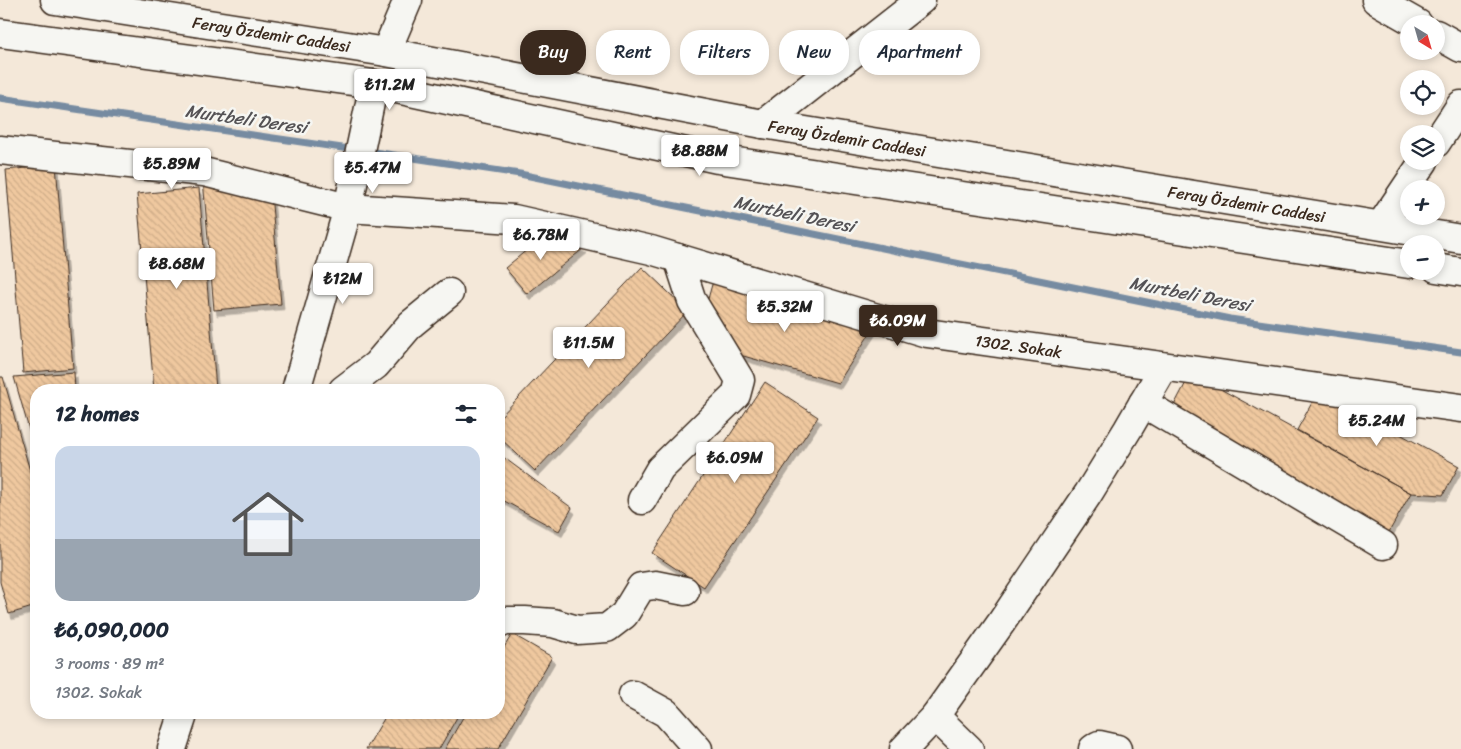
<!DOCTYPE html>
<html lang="en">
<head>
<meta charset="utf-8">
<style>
	body { margin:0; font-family:Sriracha,sans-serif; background:#f2f2f3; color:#1f2937; height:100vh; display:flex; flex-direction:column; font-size:19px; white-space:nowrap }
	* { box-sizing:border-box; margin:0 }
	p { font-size:16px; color:#747a83 }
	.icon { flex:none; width:28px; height:28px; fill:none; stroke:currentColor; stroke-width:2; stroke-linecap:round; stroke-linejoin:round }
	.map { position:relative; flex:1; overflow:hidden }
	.details { position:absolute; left:30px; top:384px; width:475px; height:335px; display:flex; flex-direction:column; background:#fff; border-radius:20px; box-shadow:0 2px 8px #0003 }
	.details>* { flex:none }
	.hud { position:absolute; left:520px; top:30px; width:475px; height:45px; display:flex; gap:10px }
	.needle { width:32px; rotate:143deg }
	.controls { position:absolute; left:1400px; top:15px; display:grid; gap:10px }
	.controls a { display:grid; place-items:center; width:45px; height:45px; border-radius:50%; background:#fff; box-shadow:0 2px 8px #0003; font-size:25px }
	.price { position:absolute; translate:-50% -42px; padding:0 11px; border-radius:5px; background:#fff; color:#222; font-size:16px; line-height:32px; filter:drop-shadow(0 1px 2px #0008) }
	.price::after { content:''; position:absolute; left:50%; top:30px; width:15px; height:11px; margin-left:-8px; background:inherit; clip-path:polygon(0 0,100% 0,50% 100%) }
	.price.active { background:#3b2a1e; color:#fff }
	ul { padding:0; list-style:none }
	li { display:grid; align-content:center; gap:10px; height:265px; padding:0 25px }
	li+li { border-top:1px solid #e0e1e3 }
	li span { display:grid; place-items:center; height:155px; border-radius:15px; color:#555 }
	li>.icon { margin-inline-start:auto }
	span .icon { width:90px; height:90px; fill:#fffc; stroke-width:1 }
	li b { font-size:21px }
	h2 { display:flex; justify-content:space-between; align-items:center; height:60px; padding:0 25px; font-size:21px }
	.chip { padding:0 18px; border-radius:20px; background:#fff; box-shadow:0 2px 8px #0003; font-size:18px; line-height:45px }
	.chip.active { background:#3b2a1e; color:#fff }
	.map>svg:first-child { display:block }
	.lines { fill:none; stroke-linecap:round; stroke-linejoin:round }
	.stream { stroke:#768ba1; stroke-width:7 }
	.building { fill:url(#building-back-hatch); stroke:#3b2a1e; filter:url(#shadow) }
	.minor-casing { stroke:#3b2a1e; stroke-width:31 }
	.minor { stroke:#f6f6f2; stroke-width:28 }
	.labels { text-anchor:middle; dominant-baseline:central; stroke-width:5; stroke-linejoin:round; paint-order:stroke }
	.street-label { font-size:16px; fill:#3b2a1e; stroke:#f6f6f2 }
	.water-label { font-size:18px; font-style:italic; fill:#545255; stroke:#f6f6f2 }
</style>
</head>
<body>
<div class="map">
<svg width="1461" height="749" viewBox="0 0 1461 749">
	<defs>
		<pattern id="building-back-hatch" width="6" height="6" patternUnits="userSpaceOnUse" patternTransform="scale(1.25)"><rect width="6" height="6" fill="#efc89f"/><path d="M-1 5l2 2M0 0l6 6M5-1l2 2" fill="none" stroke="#ceac88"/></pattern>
		<filter id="shadow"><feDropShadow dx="3" dy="5.5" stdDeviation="0" flood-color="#0004"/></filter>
	</defs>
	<rect width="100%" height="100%" fill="#f4e8d9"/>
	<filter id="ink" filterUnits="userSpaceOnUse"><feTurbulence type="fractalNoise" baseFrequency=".02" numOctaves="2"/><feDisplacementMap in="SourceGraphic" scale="10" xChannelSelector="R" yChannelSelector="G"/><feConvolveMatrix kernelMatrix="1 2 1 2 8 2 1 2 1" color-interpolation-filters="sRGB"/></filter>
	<g filter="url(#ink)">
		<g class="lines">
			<path class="stream" d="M0,98l356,52
				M367,151l153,23 710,145 231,33"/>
		</g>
		<path class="building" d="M56,165l17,203 -50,5 -17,-203z
			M203,179l68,15 10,110 -67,6z
			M199,188l17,201 -62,1 -17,-196z
			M546,234l38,14 -57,46 -22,-26z
			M642,267l46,44 -153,160 -36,-34v-19z
			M713,281l161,46 -36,56 -105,-30 -29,-40z
			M74,372l1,18h-39v64l-22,-77z
			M1191,373l220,120 -22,39 -219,-119z
			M0,377h3l33,115v114l-27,8 -9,-32z
			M765,382l53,35 -114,170 -52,-34z
			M1319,390l140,76 -16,29 -32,-2 -114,-63z
			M499,454l73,54 -13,23 -60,-33z
			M512,634l40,23 -54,92h-53l21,-37h33v-56z
			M388,712h72l-21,37h-73z"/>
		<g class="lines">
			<defs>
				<g id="minor">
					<path id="s1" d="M55,0l331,52 377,72 698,115"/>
					<path d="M1376,0l42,24"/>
					<path d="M0,33l374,51 344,75 691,105"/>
					<path d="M1436,34l25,14"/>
					<path d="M386,52l22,-52"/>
					<path d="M763,124l158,-124"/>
					<path d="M1436,143l25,-38"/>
					<path id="s2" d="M0,150l204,22 144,36 166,11 137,31 276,83 534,75"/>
					<path d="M1381,225l43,-64"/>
					<path d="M1436,268l25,4"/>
					<path d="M296,390l52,-182 26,-124"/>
					<path d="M343,390l33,-25 35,-41 38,-31"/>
					<path d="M1143,403l240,142"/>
					<path d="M642,500l18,-31 76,-74 4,-15 -48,-79 -14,-43"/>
					<path d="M499,624l6,-3h20l28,2 24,7 30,-2 17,-13 17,-28 14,-2 30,6"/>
					<path d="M633,695l33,18 32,36"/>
					<path d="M935,716l34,33"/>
					<path d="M172,749l12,-37"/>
					<path d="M904,749l31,-33 66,-93 87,-129 40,-65 36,-62"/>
					<path d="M1093,749l6,-4 18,4"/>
				</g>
			</defs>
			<use href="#minor" class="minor-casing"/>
			<use href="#minor" class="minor"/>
		</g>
	</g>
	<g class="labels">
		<g class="street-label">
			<text stroke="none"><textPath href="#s1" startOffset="219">Feray Özdemir Caddesi</textPath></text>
			<text stroke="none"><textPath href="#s1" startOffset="804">Feray Özdemir Caddesi</textPath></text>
			<text stroke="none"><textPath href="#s1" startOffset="1209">Feray Özdemir Caddesi</textPath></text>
			<text stroke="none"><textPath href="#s2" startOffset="1041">1302. Sokak</textPath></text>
		</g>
		<g class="water-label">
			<text transform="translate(246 119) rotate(8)">Murtbeli Deresi</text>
			<text transform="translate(794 214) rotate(12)">Murtbeli Deresi</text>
			<text transform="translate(1190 294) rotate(11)">Murtbeli Deresi</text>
		</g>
	</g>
</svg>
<div class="controls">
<a><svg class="needle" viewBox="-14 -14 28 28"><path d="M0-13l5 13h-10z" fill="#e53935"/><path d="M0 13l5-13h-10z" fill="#747a83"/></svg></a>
<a><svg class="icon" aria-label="locate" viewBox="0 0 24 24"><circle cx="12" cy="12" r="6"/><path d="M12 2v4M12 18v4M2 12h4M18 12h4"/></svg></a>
<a><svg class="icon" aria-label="layers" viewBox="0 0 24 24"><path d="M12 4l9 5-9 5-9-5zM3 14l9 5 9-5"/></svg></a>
<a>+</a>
<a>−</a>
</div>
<b class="price" style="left:390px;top:111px">₺11.2M</b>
<b class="price" style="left:700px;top:177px">₺8.88M</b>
<b class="price" style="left:172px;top:190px">₺5.89M</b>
<b class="price" style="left:373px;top:194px">₺5.47M</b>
<b class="price" style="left:541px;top:261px">₺6.78M</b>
<b class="price" style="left:177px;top:290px">₺8.68M</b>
<b class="price" style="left:343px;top:305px">₺12M</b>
<b class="price" style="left:785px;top:333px">₺5.32M</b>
<b class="price active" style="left:898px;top:347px">₺6.09M</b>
<b class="price" style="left:589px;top:369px">₺11.5M</b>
<b class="price" style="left:1377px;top:447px">₺5.24M</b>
<b class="price" style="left:735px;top:484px">₺6.09M</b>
<div class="hud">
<a class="chip active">Buy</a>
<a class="chip">Rent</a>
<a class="chip">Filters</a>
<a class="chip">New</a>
<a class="chip">Apartment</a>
</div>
<section class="details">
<h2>12 homes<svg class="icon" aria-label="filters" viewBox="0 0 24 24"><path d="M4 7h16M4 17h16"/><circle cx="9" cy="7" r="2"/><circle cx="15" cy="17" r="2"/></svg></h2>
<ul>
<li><span style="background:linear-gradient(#c9d6e8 60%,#9aa5b1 0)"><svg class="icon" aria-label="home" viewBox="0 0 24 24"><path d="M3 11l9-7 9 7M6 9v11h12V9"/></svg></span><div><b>₺6,090,000</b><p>3 rooms · 89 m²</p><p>1302. Sokak</p></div></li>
</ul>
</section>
</div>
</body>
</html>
